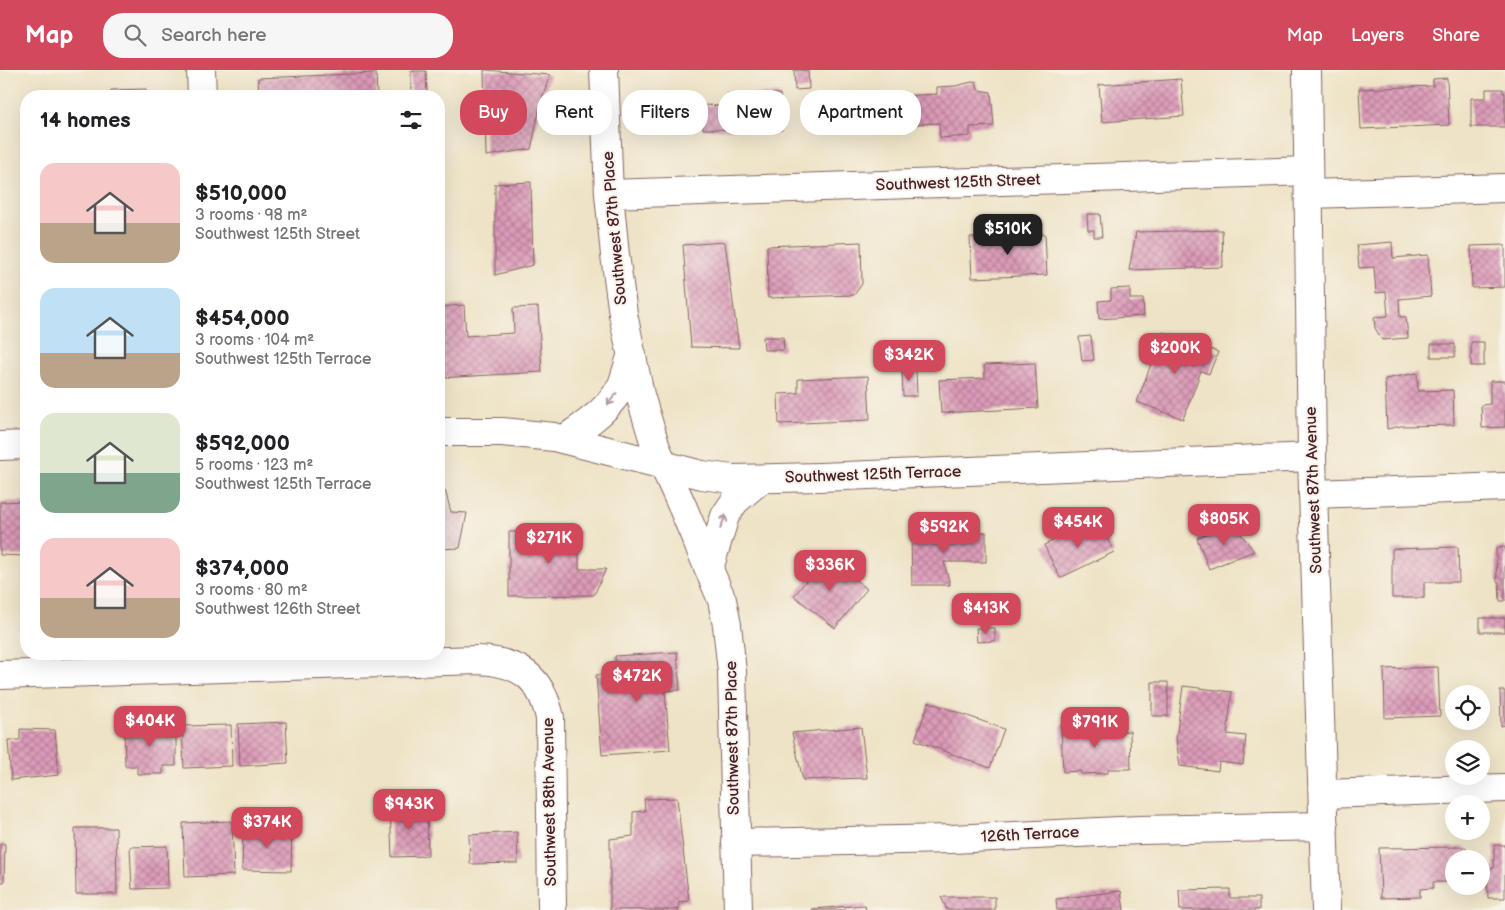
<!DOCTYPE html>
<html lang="en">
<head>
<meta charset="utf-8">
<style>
	body { margin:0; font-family:"Balsamiq Sans",sans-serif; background:#f6f6f6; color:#202124; height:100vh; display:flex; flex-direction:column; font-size:19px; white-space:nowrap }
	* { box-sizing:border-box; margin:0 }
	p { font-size:16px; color:#757577 }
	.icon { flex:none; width:28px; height:28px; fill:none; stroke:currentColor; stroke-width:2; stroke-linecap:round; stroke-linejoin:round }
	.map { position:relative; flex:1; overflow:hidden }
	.panel { position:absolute; left:20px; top:20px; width:425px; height:570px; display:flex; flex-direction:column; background:#fff; border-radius:20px; box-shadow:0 5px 20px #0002 }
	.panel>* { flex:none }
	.top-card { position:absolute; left:460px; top:20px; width:475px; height:45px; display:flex; gap:10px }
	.controls { position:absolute; left:1445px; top:615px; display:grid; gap:10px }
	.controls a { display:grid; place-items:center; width:45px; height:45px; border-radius:50%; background:#fff; box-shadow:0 5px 20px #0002; font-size:25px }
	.price { position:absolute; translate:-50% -42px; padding:0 11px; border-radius:10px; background:#d1495b; color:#fff; font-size:16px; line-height:32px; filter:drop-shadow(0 1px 2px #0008) }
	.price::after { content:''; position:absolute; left:50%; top:30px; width:15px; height:11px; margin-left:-8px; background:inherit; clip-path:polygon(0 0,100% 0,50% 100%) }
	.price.active { background:#222; color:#fff }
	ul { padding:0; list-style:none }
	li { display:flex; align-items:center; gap:15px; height:125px; padding:0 20px }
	li span { display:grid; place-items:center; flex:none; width:140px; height:100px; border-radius:15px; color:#555 }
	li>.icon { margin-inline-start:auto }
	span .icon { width:60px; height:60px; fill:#fffc; stroke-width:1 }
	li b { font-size:21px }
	h2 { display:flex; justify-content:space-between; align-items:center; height:60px; padding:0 20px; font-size:21px }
	.chip { padding:0 18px; border-radius:20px; background:#fff; box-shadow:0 5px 20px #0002; font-size:18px; line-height:45px }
	.chip.active { background:#d1495b; color:#fff }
	header { display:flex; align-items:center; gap:30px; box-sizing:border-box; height:70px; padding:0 25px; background:#d1495b; color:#fff }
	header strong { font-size:24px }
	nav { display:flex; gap:28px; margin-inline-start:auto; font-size:18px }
	.search { width:350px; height:45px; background:#f6f6f6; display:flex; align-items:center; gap:12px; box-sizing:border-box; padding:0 18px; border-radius:20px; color:#757577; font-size:19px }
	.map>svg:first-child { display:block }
	.building { fill:url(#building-cross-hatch) }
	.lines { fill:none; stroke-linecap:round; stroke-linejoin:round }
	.minor-casing { stroke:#836461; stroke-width:30 }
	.secondary-casing { stroke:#836461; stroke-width:30 }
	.minor { stroke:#fff; stroke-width:28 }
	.secondary { stroke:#fff; stroke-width:28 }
	.oneway { stroke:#ae9aa0 }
	.labels { text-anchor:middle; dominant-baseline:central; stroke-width:4; stroke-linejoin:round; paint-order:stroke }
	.street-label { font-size:16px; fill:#4a1f2b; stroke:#f7f3e8 }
</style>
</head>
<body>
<header>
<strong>Map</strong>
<div class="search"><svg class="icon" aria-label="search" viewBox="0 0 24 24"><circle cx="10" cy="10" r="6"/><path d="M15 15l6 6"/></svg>Search here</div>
<nav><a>Map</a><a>Layers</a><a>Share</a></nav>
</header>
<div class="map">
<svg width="1505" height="840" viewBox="0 0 1505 840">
	<defs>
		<pattern id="building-cross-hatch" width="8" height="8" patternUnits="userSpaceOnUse" patternTransform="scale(1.25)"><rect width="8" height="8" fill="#dc9bb9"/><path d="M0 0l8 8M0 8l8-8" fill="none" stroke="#b47e97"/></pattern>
	</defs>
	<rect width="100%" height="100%" fill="#f7f3e8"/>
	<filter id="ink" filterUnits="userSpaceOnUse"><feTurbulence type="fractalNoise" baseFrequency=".02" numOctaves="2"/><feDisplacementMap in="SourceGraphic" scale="10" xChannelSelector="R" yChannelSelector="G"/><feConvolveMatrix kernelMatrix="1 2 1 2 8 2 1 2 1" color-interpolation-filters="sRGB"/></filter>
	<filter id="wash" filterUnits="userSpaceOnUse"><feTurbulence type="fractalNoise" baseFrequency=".0096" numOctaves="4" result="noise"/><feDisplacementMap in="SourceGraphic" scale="20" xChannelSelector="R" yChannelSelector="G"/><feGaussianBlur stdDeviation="1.12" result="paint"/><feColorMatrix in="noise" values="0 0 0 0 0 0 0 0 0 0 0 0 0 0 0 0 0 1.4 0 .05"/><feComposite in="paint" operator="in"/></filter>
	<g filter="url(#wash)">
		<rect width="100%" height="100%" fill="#eee3c6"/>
		<g id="blocks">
			<path class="building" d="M484,0l66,5 -9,27 -10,47 -45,7z
				M794,0h14l1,19 -14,1z
				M411,1h15l1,23h-16z
				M376,3l1,23h-118l-1,-18z
				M1447,8l2,47 -88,4 -2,-40 74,-3v-7z
				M1181,9l3,37 -82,6 -3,-37z
				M976,11l2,9 13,2 3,34 -24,1v9l-30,2 -1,-15 -55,3 -2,-29 55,-3v-7l18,-1z
				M146,19v7h-35v-6z
				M1486,19h17v4h2v34h-34v-29h15z
				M727,24h53l2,36 -79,-1 -1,-24 25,1z
				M531,112l2,83 -38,10v-91z
				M1087,144h13l2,23h-8v-7h-6z
				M1222,160l1,37 -94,3 7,-38z
				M1045,164l2,41 -75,3 -2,-41z
				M725,172l14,106 -48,-1 -8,-102z
				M861,172l1,42 -8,11 -86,3 -1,-52z
				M1392,172l1,16 35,-3 3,41 -32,3 1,18h6l2,21 -26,2 -7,-12 -1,-11 14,-1 -2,-24 -10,1 -2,-26 -15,1 -2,-23z
				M1505,175v42l-33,1 -1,-42z
				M1130,218v11h13l1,17 -45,3 -1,-18 13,-1v-11z
				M464,235l2,31 48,-3 -1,-25 25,-1 4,65 -103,6v-71z
				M1163,262l55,20 -9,22 -8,-3 -18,48 -46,-17z
				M1091,266l3,24 -12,1 -3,-24z
				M763,267h20l1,13h-20z
				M1471,272h13v24h-13z
				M1431,274h24v13h-24z
				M1035,293l3,45 -97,5 -2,-33 46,-2 -1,-13z
				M902,299h14l1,27h-14z
				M1417,303l1,18 35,-1 1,35 -53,1 -14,3 -2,-50z
				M868,306l2,44 -91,4 -1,-30 20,-1v-14z
				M1490,311h15v46l-23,1 -1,-23 9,-1z
				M439,420h6l6,22 16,1 -7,35 -21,1z
				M26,431v55l-26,-1v-53z
				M1090,453l4,8 8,-3 12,24 -54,26 -16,-33z
				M1233,454l21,27 -45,18 -12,-31z
				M579,461v38h27l-12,26 -85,1v-64z
				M986,462v30h-42l6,23h-38l-1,-52z
				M1458,477l1,35h-35v16h-32v-49z
				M1505,477v54h-5l-1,-19h-2l-1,-34z
				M826,486l41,33 -32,39 -41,-32z
				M1480,548h25v14h-25z
				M976,558h19v13l-18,1z
				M677,582l3,38 -15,1 5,59 -68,5 -6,-80 20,-1 -1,-18z
				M1438,597l2,49 -55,2 -1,-49z
				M1152,612h16v34h-16z
				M1183,616l49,6 -5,42 19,2 -3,29 -24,-3 -1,9 -38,-5 -4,-27z
				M1500,621h5v34l-4,1z
				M929,632l75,27 -14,39 -75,-28z
				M286,652l2,41 -48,3 -2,-42z
				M1111,653v9l19,-1 1,38h-23v4l-27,1v-3l-18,1 -2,-47z
				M176,655v41h-13v8h-26v-8h-12l-1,-40z
				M231,655l1,41 -48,2 -2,-42z
				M861,657l6,51 -64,2 -11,-47z
				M20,659l35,1 4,45 -48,5 -3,-40h12z
				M677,728l12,103 -10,1 -1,8h-68v-71l23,-3v-24l12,-1 -1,-12z
				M427,736l1,50 -36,1 -2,-50z
				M232,751l2,54 -49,2 -2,-54z
				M243,756l49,1 -1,44 -49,-1z
				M75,758h41l1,66h-41z
				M517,762l1,31 -48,1 -1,-29z
				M0,774h5l-1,38h-4z
				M1494,775h11v53h-17l-1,-30h7z
				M167,776l1,42 -36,1 -2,-42z
				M1466,777l1,12h-13v23h-21v6l-13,1v8l-39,1 -2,-50z
				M1230,819v9h29v12h-79l-1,-20z
				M1121,821l3,19h-67l-1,-11z
				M941,827h54v13h-48z
				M865,835l1,5h-54v-1z"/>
		</g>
	</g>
	<g filter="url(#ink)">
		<use href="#blocks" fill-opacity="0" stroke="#836461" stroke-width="1"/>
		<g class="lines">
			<defs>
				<path id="minor" d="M201,0l1,26
					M604,0l5,124 6,61 8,59 17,81 16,53 27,60 39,92 5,25 5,47 6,238
					M609,124l699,-23
					M1309,124l196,-6
					M439,362h63l52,5 148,38 30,4 88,-2 492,-20
					M565,369c21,-15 45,-30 57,-54 4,-10 6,-21 10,-30
					M0,376l26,-1
					M1313,424l192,-7
					M709,499l16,-53 10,-15 26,-22
					M0,605l478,-15c41,2 63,16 72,58l2,192
					M1323,724l182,-6
					M736,773l216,-4 188,-9 184,-4"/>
				<path id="secondary" d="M1307,0l5,387 14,453"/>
			</defs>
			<use href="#minor" class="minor-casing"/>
			<use href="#secondary" class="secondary-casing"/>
			<use href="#minor" class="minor"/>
			<use href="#secondary" class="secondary"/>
		</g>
		<defs><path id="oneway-shaft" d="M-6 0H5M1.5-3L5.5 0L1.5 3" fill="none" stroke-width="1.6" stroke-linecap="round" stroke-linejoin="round" transform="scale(1.25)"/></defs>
		<g class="oneway">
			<use href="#oneway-shaft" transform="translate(612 329) rotate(127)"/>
			<use href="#oneway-shaft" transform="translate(723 452) rotate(-68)"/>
		</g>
	</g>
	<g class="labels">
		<g class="street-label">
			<text transform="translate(958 113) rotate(-2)">Southwest 125th Street</text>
			<text transform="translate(615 158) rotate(-95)">Southwest 87th Place</text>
			<text transform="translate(873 405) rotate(-2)">Southwest 125th Terrace</text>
			<text transform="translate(1314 420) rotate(-92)">Southwest 87th Avenue</text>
			<text transform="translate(733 668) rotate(-91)">Southwest 87th Place</text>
			<text transform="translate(550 732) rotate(-91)">Southwest 88th Avenue</text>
			<text transform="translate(1030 765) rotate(-3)">126th Terrace</text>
		</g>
	</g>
</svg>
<div class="controls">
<a><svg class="icon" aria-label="locate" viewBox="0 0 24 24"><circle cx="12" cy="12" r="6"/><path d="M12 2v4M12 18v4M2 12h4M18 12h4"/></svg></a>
<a><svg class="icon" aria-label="layers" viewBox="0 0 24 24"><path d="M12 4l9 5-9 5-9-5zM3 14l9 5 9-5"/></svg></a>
<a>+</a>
<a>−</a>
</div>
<b class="price active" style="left:1008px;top:186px">$510K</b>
<b class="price" style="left:1175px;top:305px">$200K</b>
<b class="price" style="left:909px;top:312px">$342K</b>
<b class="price" style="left:1224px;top:476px">$805K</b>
<b class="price" style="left:1078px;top:479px">$454K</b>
<b class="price" style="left:944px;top:484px">$592K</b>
<b class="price" style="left:549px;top:495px">$271K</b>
<b class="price" style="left:830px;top:522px">$336K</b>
<b class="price" style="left:986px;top:565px">$413K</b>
<b class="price" style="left:637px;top:633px">$472K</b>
<b class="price" style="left:150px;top:678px">$404K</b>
<b class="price" style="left:1095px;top:679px">$791K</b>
<b class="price" style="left:409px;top:761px">$943K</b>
<b class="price" style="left:267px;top:779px">$374K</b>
<div class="top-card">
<a class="chip active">Buy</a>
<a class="chip">Rent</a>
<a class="chip">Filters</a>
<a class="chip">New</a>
<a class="chip">Apartment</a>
</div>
<section class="panel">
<h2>14 homes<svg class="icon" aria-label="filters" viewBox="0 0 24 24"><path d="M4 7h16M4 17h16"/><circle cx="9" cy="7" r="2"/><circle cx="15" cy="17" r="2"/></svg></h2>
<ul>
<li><span style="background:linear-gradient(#f6c9c9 60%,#b9a48a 0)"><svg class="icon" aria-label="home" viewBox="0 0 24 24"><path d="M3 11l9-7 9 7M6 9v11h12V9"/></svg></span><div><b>$510,000</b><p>3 rooms · 98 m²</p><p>Southwest 125th Street</p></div></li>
<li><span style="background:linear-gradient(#bfe0f5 65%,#b9a48a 0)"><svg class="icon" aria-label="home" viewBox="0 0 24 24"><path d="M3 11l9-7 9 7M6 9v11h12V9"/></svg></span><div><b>$454,000</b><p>3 rooms · 104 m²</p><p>Southwest 125th Terrace</p></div></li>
<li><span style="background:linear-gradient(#dfe7d0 60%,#7fa58c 0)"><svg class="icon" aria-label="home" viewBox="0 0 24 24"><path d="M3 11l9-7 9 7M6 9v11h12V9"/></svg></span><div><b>$592,000</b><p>5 rooms · 123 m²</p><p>Southwest 125th Terrace</p></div></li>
<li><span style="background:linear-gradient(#f6c9c9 60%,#b9a48a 0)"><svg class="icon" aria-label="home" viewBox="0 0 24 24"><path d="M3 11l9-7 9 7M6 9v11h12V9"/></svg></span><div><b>$374,000</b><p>3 rooms · 80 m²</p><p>Southwest 126th Street</p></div></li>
</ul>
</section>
</div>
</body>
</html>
